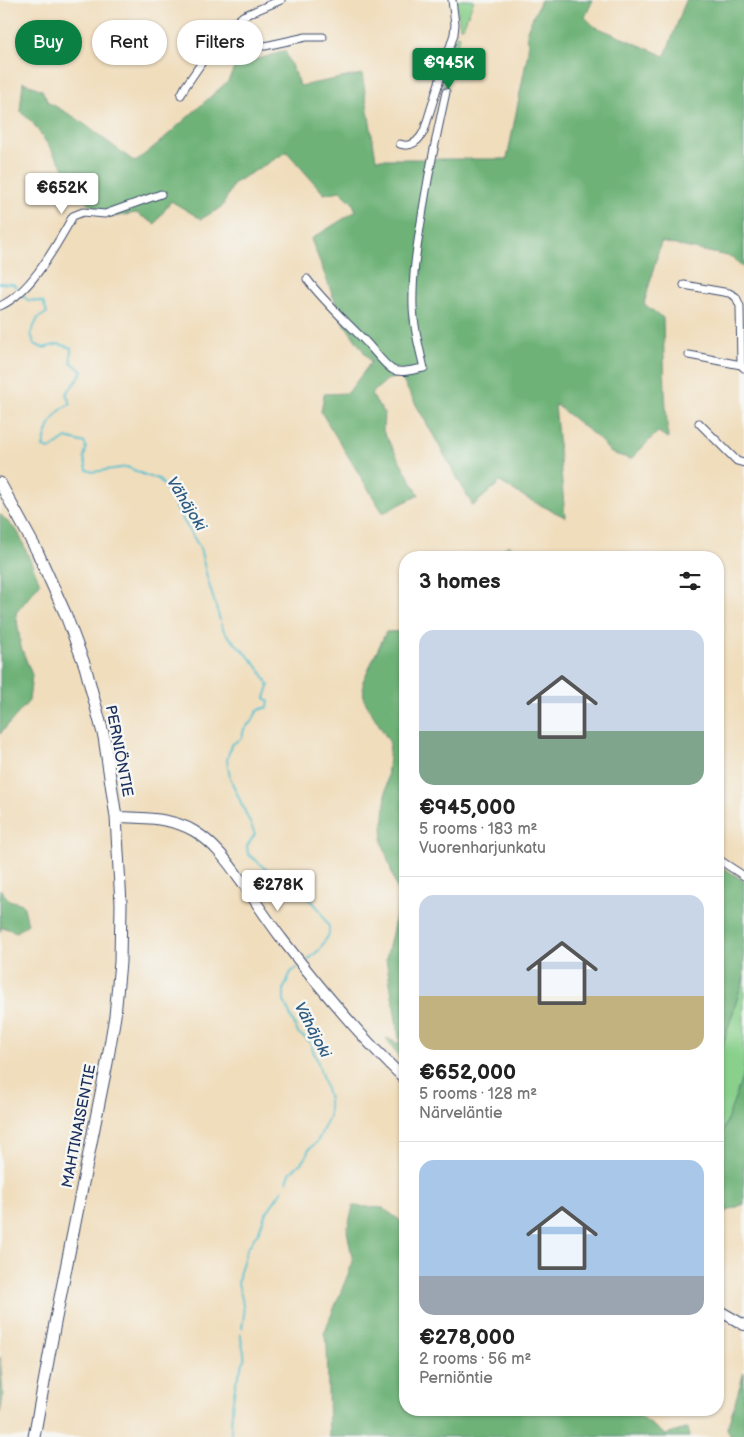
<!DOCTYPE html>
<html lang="en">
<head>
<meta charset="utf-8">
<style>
	body { margin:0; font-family:"Balsamiq Sans",sans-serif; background:#f6f6f6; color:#222; height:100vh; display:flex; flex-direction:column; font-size:19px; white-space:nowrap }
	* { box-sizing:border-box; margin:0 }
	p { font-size:16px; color:#767676 }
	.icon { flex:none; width:28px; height:28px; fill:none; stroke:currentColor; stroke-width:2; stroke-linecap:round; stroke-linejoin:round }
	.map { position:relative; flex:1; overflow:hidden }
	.drawer { position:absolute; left:399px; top:551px; width:325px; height:865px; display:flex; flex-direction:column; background:#fff; border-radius:20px; box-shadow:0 1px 4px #0004 }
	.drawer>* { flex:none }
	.guide { position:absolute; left:15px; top:20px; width:309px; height:45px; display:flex; gap:10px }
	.price { position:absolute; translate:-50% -42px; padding:0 11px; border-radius:5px; background:#fff; color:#222; font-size:16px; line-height:32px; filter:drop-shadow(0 1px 2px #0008) }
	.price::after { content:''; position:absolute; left:50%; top:30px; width:15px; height:11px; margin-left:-8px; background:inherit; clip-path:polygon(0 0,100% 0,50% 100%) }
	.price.on { background:#0b8043; color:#fff }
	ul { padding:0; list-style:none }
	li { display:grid; align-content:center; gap:10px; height:265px; padding:0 20px }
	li+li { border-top:1px solid #e0e0e0 }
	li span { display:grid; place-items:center; height:155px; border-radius:15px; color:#555 }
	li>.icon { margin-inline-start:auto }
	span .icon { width:90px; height:90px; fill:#fffc; stroke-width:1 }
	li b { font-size:21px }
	h2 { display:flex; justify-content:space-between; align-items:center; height:60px; padding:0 20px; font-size:21px }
	.tag { padding:0 18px; border-radius:22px; background:#fff; box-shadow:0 1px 4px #0004; font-size:18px; line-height:45px }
	.tag.on { background:#0b8043; color:#fff }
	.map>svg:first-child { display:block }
	.green { fill:#89d08c; stroke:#528075 }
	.forest { fill:#6eb278; stroke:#44706b }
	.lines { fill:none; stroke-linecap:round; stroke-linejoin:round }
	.stream { stroke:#55c0cf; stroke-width:2 }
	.minor-casing { stroke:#3b496c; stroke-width:9 }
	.secondary-casing { stroke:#3b496c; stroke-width:12 }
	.primary-casing { stroke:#3b496c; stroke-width:13 }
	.minor { stroke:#fff; stroke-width:7 }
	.secondary { stroke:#fff; stroke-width:10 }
	.primary { stroke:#fff; stroke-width:11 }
	.labels { text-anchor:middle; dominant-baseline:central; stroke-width:5; stroke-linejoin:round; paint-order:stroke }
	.street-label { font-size:15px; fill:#1b2f5e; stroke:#f6f6f2 }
	.water-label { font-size:16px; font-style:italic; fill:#2c5a80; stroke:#f6f6f2 }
</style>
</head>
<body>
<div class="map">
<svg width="744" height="1437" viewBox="0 0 744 1437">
	<rect width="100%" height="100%" fill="#f6f6f2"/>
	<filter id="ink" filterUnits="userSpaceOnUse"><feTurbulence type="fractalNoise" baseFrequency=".02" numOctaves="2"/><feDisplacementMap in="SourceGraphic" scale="10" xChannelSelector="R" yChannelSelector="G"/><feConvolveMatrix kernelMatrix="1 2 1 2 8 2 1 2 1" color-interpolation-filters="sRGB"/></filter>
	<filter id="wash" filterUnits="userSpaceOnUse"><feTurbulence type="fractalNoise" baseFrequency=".0096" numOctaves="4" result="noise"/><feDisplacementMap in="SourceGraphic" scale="20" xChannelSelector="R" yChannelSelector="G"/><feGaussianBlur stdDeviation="1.12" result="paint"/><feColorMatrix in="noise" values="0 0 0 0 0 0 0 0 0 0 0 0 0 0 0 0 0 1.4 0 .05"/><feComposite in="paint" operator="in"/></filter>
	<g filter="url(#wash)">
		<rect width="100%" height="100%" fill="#f0ddbc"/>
		<path class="green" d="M456,0h18l-11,27h-3z
			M456,35l4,1 -16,54c-5,-12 8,-42 12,-55z
			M744,977v95l-26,74v-86z"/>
		<path class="forest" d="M541,0h52l-8,17 9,9 71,30 21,-56h58v268l-12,-11 -71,-15 -17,62 19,14 2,74 3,46 -10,-6 -27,27 -20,-6 -13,-15 -43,-34 10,113 -37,-18 -28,-17 -27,24 -73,-130 -13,4 -16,14 13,19 -1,18 36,64 -36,18 -62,-101 3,-18 24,-1 23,-31 -28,-40 -32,-83 45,-28 -4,-9 -12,-11 -16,3 -37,-42 -53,31 -12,24 -21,12 -30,-18 -16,23 -19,-11 -23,4 -24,-12 -56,-82 -13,-12 3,-29 19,8 6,12 28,16 59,44 26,-21 67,-60 7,-15 50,-15 15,35 62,-12 14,85h131l21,-107 -1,-22z
			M0,514l18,18 22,51 -24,30 5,34 11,28 -3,26 -29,33z
			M509,545l16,12h-34z
			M405,631v435l-19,-28 14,6 -14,-85 14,-60 -18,-58 8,-98 -26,-43 -1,-19 23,-49z
			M724,868l20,13v96l-26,83v-186z
			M0,889l9,11 14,4 5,20 -11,8 -15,-5 -2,5z
			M744,1072v132l-26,11v-69z
			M353,1206l30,2 22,16v186h229l1,3 31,22 22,-7 2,9h-361l-2,-93 -3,-11 29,-71 -6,-31z
			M0,1357l3,39 -3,17z
			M744,1372v65h-13l-4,-8z"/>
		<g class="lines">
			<path class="stream" d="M0,283l13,1 4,4
				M20,294l8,6 15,2 4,11 -9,5 -7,15 3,11 9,4 16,-4 12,4v14l11,9 -4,8 -12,15 5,10c-19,7 -24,26 -28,43l7,2 16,-11 19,5 1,6 -2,9 3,12 6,2 34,-5 20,9 12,3 11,15 6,14 24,40 8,33 12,39
				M221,624c3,12 20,23 28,33 9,9 15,19 20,29l-4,12 4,3 -1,6 -10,3 -6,11 -8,8 -2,9 -11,7 -4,15 3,18 25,56 -8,12 1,8 19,16 9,3 12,7 22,19 9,10 10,18v7l-9,15 -12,11
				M287,1182l3,-9 12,-11 4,-6 3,-7 8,-7 12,-25v-18l-12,-39 -8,-19 -11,-8 -14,-32v-13l7,-16 6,-4
				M242,1328l2,-13 -2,-16 -4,-16 2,-12 7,-22 12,-18 6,-16 18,-26
				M231,1437c0,-19 1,-36 5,-55 2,-7 6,-14 8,-22 2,-10 -4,-15 -3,-26"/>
		</g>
	</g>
	<g filter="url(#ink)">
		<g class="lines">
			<defs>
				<path id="minor" d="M223,33l19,10 10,2 13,1 41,-9h17
					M181,95l4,-8 26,-38 -2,-9 14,-7 20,-17 38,-16
					M400,144c11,4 19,-3 24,-13l30,-97 1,-10 -3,-24
					M307,279c17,23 39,42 59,63 7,7 18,23 27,28 9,4 22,-1 31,-2 -5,-20 -10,-40 -11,-61 -1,-31 4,-61 9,-91 6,-42 15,-83 24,-124
					M684,285l45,8 7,4 4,9 1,59 3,3
					M0,306c32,-14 56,-61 73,-90l10,-4 22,2 56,-20
					M689,355l52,10
					M699,423l38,38 7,2
					M718,859l26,17"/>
				<path id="secondary" d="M116,817c26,1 54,0 78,14 22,13 36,34 51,55 12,18 24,36 37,53 38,49 78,98 123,140
					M718,1310l26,15"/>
				<path id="primary" d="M0,483l37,68 28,62 20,53 19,71 12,80 5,87 -1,58 -5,54 -8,47 -52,260 -21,114"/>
			</defs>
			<use href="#minor" class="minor-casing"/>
			<use href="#secondary" class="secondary-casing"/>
			<use href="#primary" class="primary-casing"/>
			<use href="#minor" class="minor"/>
			<use href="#secondary" class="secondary"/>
			<use href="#primary" class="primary"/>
		</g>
	</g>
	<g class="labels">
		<g class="street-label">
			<text transform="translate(119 751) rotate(79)">PERNIÖNTIE</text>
			<text transform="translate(79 1126) rotate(-79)">MAHTINAISENTIE</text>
		</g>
		<g class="water-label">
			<text transform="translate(186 504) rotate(58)">Vähäjoki</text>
			<text transform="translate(312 1030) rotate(62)">Vähäjoki</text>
		</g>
	</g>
</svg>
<b class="price on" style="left:449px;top:90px">€945K</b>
<b class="price" style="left:62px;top:215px">€652K</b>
<b class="price" style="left:278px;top:912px">€278K</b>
<div class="guide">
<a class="tag on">Buy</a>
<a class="tag">Rent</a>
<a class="tag">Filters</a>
</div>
<section class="drawer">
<h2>3 homes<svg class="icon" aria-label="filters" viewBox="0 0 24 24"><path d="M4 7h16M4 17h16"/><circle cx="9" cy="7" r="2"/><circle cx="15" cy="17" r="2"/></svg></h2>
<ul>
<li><span style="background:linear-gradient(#c9d6e8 65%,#7fa58c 0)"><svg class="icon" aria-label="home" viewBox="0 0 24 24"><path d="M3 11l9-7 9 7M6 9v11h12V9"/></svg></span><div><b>€945,000</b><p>5 rooms · 183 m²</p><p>Vuorenharjunkatu</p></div></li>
<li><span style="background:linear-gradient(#c9d6e8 65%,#c2b280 0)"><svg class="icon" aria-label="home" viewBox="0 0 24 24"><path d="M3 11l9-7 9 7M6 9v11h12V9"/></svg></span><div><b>€652,000</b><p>5 rooms · 128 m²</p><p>Närveläntie</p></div></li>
<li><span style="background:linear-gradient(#a9c7e8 75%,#9aa5b1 0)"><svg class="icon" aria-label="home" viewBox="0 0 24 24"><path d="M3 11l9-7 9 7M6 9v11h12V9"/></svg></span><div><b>€278,000</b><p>2 rooms · 56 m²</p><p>Perniöntie</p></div></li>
</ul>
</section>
</div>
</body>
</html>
